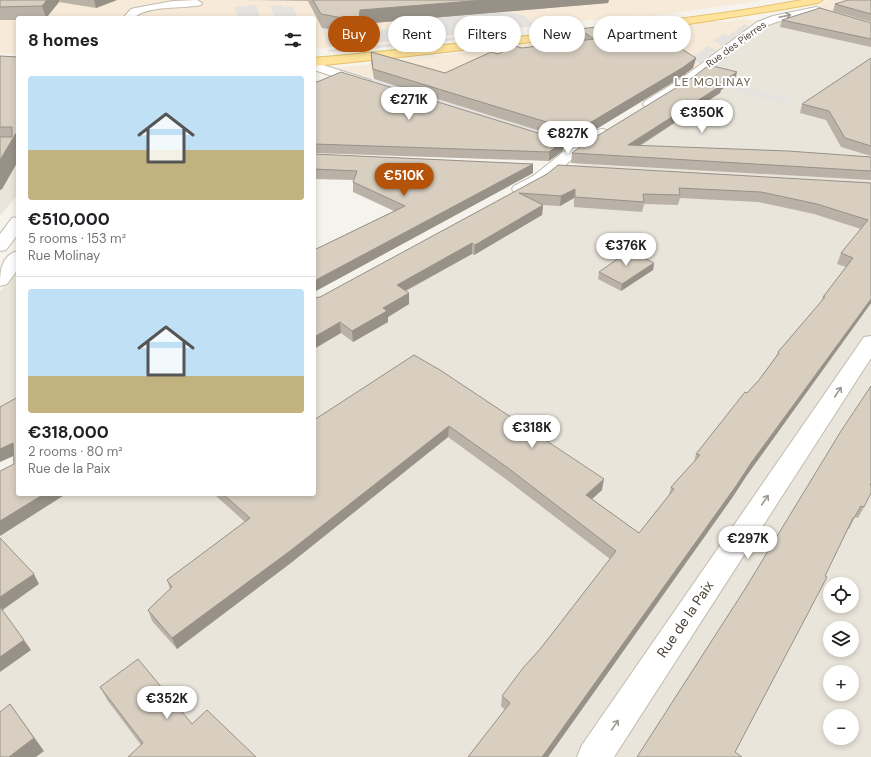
<!DOCTYPE html>
<html lang="en">
<head>
<meta charset="utf-8">
<style>
	body { margin:0; font-family:"DM Sans",sans-serif; background:#f2f2f2; color:#202124; height:100vh; display:flex; flex-direction:column; font-size:15px; white-space:nowrap }
	* { box-sizing:border-box; margin:0 }
	p { font-size:13px; color:#757577 }
	.icon { flex:none; width:22px; height:22px; fill:none; stroke:currentColor; stroke-width:2; stroke-linecap:round; stroke-linejoin:round }
	.map { position:relative; flex:1; overflow:hidden }
	.sheet { position:absolute; left:16px; top:16px; width:300px; height:480px; display:flex; flex-direction:column; background:#fff; border-radius:4px; box-shadow:0 2px 6px #0003 }
	.sheet>* { flex:none }
	.hud { position:absolute; left:328px; top:16px; width:380px; height:36px; display:flex; gap:8px }
	.buttons { position:absolute; left:823px; top:577px; display:grid; gap:8px }
	.buttons a { display:grid; place-items:center; width:36px; height:36px; border-radius:50%; background:#fff; box-shadow:0 2px 6px #0003; font-size:20px }
	.price { position:absolute; translate:-50% -34px; padding:0 9px; border-radius:14px; background:#fff; color:#222; font-size:13px; line-height:26px; filter:drop-shadow(0 1px 2px #0008) }
	.price::after { content:''; position:absolute; left:50%; top:24px; width:12px; height:9px; margin-left:-6px; background:inherit; clip-path:polygon(0 0,100% 0,50% 100%) }
	.price.active { background:#b45309; color:#fff }
	ul { padding:0; list-style:none }
	li { display:grid; align-content:center; gap:8px; height:212px; padding:0 12px }
	li+li { border-top:1px solid #e0e0e0 }
	li span { display:grid; place-items:center; height:124px; border-radius:4px; color:#555 }
	li>.icon { margin-inline-start:auto }
	span .icon { width:72px; height:72px; fill:#fffc; stroke-width:1 }
	li b { font-size:17px }
	h2 { display:flex; justify-content:space-between; align-items:center; height:48px; padding:0 12px; font-size:17px }
	.tag { padding:0 14px; border-radius:18px; background:#fff; box-shadow:0 2px 6px #0003; font-size:14px; line-height:36px }
	.tag.active { background:#b45309; color:#fff }
	.map>svg:first-child { display:block }
	.residential { fill:#eae5da; fill-rule:evenodd }
	.commercial { fill:#f7ead8 }
	.green { fill:#d2eab5 }
	.parking { fill:#e5e3e0 }
	.lines { fill:none; stroke-linecap:round; stroke-linejoin:round }
	.minor-casing { stroke:#c2bbae; stroke-width:2 }
	.major-casing { stroke:#e6c16a; stroke-width:2 }
	.minor { fill:#fff; fill-rule:evenodd }
	.major { fill:#ffe39c; fill-rule:evenodd }
	.wall { fill:#bab2a6 }
	.shaded-wall { fill:#979187 }
	.building { fill:#d8cfc1; stroke:#979187 }
	.oneway { stroke:#9c9892 }
	.labels { text-anchor:middle; dominant-baseline:central; stroke-width:4; stroke-linejoin:round; paint-order:stroke }
	.far-street-label { font-size:10px; fill:#4b4439; stroke:#fff }
	.far-quarter-label { font-size:12px; letter-spacing:1px; fill:#6e6250; stroke:#fff }
	.near-street-label { font-size:14px; fill:#4b4439; stroke:#fff }
</style>
</head>
<body>
<div class="map">
<svg width="871" height="757" viewBox="0 0 871 757">
	<rect width="100%" height="100%" fill="#f6f3ec"/>
	<path class="residential" d="M783,18l88,10v729h-871v-272l18,9h296v-182l238,-132 140,-97 75,-60zM830,584h22v22h-22zM830,628h22v22h-22zM830,672h22v22h-22zM830,716h22v22h-22z
		M18,145v49l-18,22v-70z
		M18,267v185l-18,10v-170z"/>
	<path class="commercial" d="M0,0h764l-111,16 -13,-1 -264,29 -62,5v-31h-296v36l-18,-1z
		M828,0h43v25l-50,-16 -1,-5z
		M744,19l13,3 -62,46 -44,-13 -55,20 63,16 -23,10 -211,-7 -87,-26 377,-47 13,1z"/>
	<path class="green" d="M532,35l3,2 -221,23v-3z"/>
	<path class="parking" d="M256,5l4,13h-22l-4,-11z
		M282,5v2l10,-1 6,12h-23l-5,-12z
		M502,12l21,3 13,11 -207,21 -7,-19 43,8 9,-1 27,-14z
		M767,23l4,1 -55,43 -5,-1z
		M744,24l7,3 -27,20 -11,-6 10,-7 5,2z
		M518,31l3,2 -140,15 -52,4 -1,-2z
		M708,46l11,5 -18,13 -12,-5z
		M341,69l219,68 -3,2 -222,-69z
		M719,81l75,19 -5,4 -75,-19z"/>
	<g class="lines">
		<defs>
			<path id="minor" d="M197,0l5,3 -1,2c-18,4 -54,0 -67,13h-11l8,-9 4,-1 38,-7z
				M816,7l4,1 1,2 -1,2 -40,9 -15,5 -76,59 -34,22h-10l-2,-3 2,-3 36,-22 76,-57 16,-6z
				M314,62l56,18 2,3 -2,3 -4,1 -52,-17z
				M602,129l5,1 2,3 -2,3c-12,8 -25,16 -37,25 -13,11 -37,36 -56,31l-2,-3 2,-3 19,-10 28,-22 36,-24z
				M18,217v17l-12,16 -6,1v-17l12,-16z
				M18,251v18l-11,15 -7,2c0,-15 1,-31 18,-35z
				M871,336v22l-257,399h-37l5,-12 282,-408z"/>
			<path id="major" d="M802,0h21l-5,3 -34,6 -102,16 -281,32 -87,9v-8c78,-6 155,-16 232,-24 86,-10 171,-18 256,-34z"/>
		</defs>
		<use href="#minor" class="minor-casing"/>
		<use href="#major" class="major-casing"/>
		<use href="#minor" class="minor"/>
		<use href="#major" class="major"/>
	</g>
	<path class="wall" d="M0,0h117l-21,8 -37,-6 -13,16h-28v2h-18z
		M247,0h362l-1,3 -247,21 -1,11 -38,-7 -14,-27z
		M871,0v22l-38,-11 2,-7z
		M782,20l89,3v24l-91,-20z
		M579,29l117,29 -3,10 -13,10 -105,64 -201,-63 -3,-17v-10l74,21 53,-19 24,-6 59,-7 -3,-3z
		M0,56l18,1v104l-16,28 -2,1z
		M871,58v98l-30,-9 -15,-27 -26,-7 2,-9z
		M314,79l3,3 247,59 -1,10 -14,10 -235,-8z
		M735,80l-14,10 -1,3 -80,53 231,11v23l-300,-17 1,-10z
		M314,154l219,10v9l-219,119v-42l80,-39 -41,-19v-12l-39,-1z
		M547,174l324,9v120l-124,172 -15,23 -184,259h-80l37,-47 -4,-4 1,-10 39,-48 69,-89 -103,-79 -59,-43 -156,125 -115,87 -25,-28 -4,-11 22,-21 -3,-9 78,-58 -29,-26 -1,-2h99l100,-139 188,135 -10,9 47,34 30,-38 2,-8 23,-25 2,-8 51,-61 12,-13 17,-24 2,-4 43,-50 2,-5 23,-30 -9,-3 4,-11 20,-24 -47,-15 -56,-12 -78,-4 -2,7 -34,-1 -2,8 -68,-5v-9l-14,8 -17,-1 -1,10 -68,40 -2,-1 -66,37 3,2v11l-21,13v5l-35,20 -12,-9 -21,-36z
		M654,263l-1,7 -32,21 -23,-12 1,-7z
		M871,386v98l-7,23 -6,11 -3,-1 -6,12h-1l-113,223 -98,5 108,-168z
		M100,687l92,37 64,33 -115,-12 -33,-44z"/>
	<path class="shaded-wall" d="M47,0h12v2l-13,16 -4,-12z
		M94,0h23l-21,8z
		M484,0h125l-1,3 -247,21 -1,11 -1,-14 1,-11z
		M696,58l-3,10 -13,10 -105,64 1,-11z
		M737,72l-2,8 -14,10 -1,3 -94,61 2,-9z
		M18,130v31l-16,28 -2,1v-30z
		M564,141l-1,10 -14,10v-9z
		M533,164v9l-219,119v-11z
		M575,189l-1,9 -14,8 1,-10z
		M543,205l-1,10 -68,40 1,-10z
		M472,243v11l-75,41v-10z
		M654,263l-1,7 -32,21 1,-7z
		M409,293v11l-21,13v5l-35,20 -1,-11 31,-23z
		M871,299v4l-124,172 -15,23 -184,259h-6l209,-294z
		M340,322l1,11 -27,16v-12z
		M449,426l-1,11 -156,125 -115,87 -5,-11z
		M13,443l5,11 -18,8v-13z
		M604,479l-2,11 -18,16 2,-11z
		M44,494h22l-66,42v-15z
		M34,574l5,10 -38,27 -1,-2v-12z
		M24,640l7,10 -31,22v-15z
		M10,704l34,47 -8,6h-27z"/>
	<path class="building" d="M0,0h47l-5,6 -42,1z
		M313,0h171l-124,10 -1,11 -38,-7z
		M848,0h23v14l-36,-10z
		M820,8l51,15v16l-89,-19z
		M639,22l57,36 -14,10 -106,63 -203,-62 -2,-17 74,21 46,-21 7,2 17,-8 7,2 72,-9 -15,-10z
		M0,56l18,1v73l-18,30v-23h12v-10h-12z
		M871,58v88l-26,-8 -16,-27 -27,-7z
		M709,65l28,7 -18,12 3,1 -94,60 160,6 83,6v14l-299,-18 12,-9 108,-66z
		M341,72l223,69 -15,11 -235,-8v-65l3,3z
		M314,154l219,10 -219,117v-31l91,-44 -52,-24 4,-11 -43,-2z
		M558,165l313,18v116l-120,164 -15,23 -194,271h-74l42,-54 -8,-7 21,-28 18,-20 75,-97 -108,-83 -59,-42 -159,125 -118,87 -24,-28 24,-23 -5,-7 83,-62 -27,-24h91v-74l100,-65 26,15 164,109 -18,16 53,38 35,-44 -3,-2 29,-32 -4,-1 49,-62 2,1 12,-13 20,-27 -1,-1 47,-55h-2l30,-39 -12,-5 27,-33 -51,-16 -56,-12 -82,-4 1,7 -37,-1 1,8 -69,-5v-8l-14,7 -42,-3 24,12 -68,40 -3,-2 -75,42 12,8 -26,15 4,3 -35,20 -12,-9 -26,15v-39l6,-1 227,-123z
		M629,251l25,12 -32,21 -23,-12z
		M871,386v97l-1,2h1v8l-7,14 -3,-1 -7,12h-1l-28,58 2,1 -92,175 7,5h-105l108,-168 96,-158z
		M18,397v97h26l-44,27v-50l14,-7 -1,-21 -13,6v-42z
		M0,538l34,36 -34,23z
		M0,607l24,33 -24,17z
		M138,659l54,65 15,-14 49,47h-128l15,-14 -43,-56z
		M10,704l24,34 -25,19h-9v-45z"/>
	<defs><path id="oneway-shaft" d="M-6 0H5M1.5-3L5.5 0L1.5 3" fill="none" stroke-width="1.6" stroke-linecap="round" stroke-linejoin="round"/></defs>
	<g class="oneway">
		<use href="#oneway-shaft" transform="translate(785 16) rotate(-12)"/>
		<use href="#oneway-shaft" transform="translate(838 392) rotate(-56)"/>
		<use href="#oneway-shaft" transform="translate(765 500) rotate(-56)"/>
		<use href="#oneway-shaft" transform="translate(615 725) rotate(-56)"/>
	</g>
	<g class="labels">
		<g class="far-street-label">
			<text transform="translate(736 44) rotate(-36)">Rue des Pierres</text>
		</g>
		<g class="far-quarter-label">
			<text x="713" y="82">LE MOLINAY</text>
		</g>
		<g class="near-street-label">
			<text transform="translate(685 619) rotate(-56)">Rue de la Paix</text>
		</g>
	</g>
</svg>
<div class="buttons">
<a><svg class="icon" aria-label="locate" viewBox="0 0 24 24"><circle cx="12" cy="12" r="6"/><path d="M12 2v4M12 18v4M2 12h4M18 12h4"/></svg></a>
<a><svg class="icon" aria-label="layers" viewBox="0 0 24 24"><path d="M12 4l9 5-9 5-9-5zM3 14l9 5 9-5"/></svg></a>
<a>+</a>
<a>−</a>
</div>
<b class="price" style="left:409px;top:121px">€271K</b>
<b class="price" style="left:702px;top:134px">€350K</b>
<b class="price" style="left:568px;top:155px">€827K</b>
<b class="price active" style="left:404px;top:197px">€510K</b>
<b class="price" style="left:626px;top:267px">€376K</b>
<b class="price" style="left:532px;top:449px">€318K</b>
<b class="price" style="left:748px;top:560px">€297K</b>
<b class="price" style="left:167px;top:720px">€352K</b>
<div class="hud">
<a class="tag active">Buy</a>
<a class="tag">Rent</a>
<a class="tag">Filters</a>
<a class="tag">New</a>
<a class="tag">Apartment</a>
</div>
<section class="sheet">
<h2>8 homes<svg class="icon" aria-label="filters" viewBox="0 0 24 24"><path d="M4 7h16M4 17h16"/><circle cx="9" cy="7" r="2"/><circle cx="15" cy="17" r="2"/></svg></h2>
<ul>
<li><span style="background:linear-gradient(#bfe0f5 60%,#c2b280 0)"><svg class="icon" aria-label="home" viewBox="0 0 24 24"><path d="M3 11l9-7 9 7M6 9v11h12V9"/></svg></span><div><b>€510,000</b><p>5 rooms · 153 m²</p><p>Rue Molinay</p></div></li>
<li><span style="background:linear-gradient(#bfe0f5 70%,#c2b280 0)"><svg class="icon" aria-label="home" viewBox="0 0 24 24"><path d="M3 11l9-7 9 7M6 9v11h12V9"/></svg></span><div><b>€318,000</b><p>2 rooms · 80 m²</p><p>Rue de la Paix</p></div></li>
</ul>
</section>
</div>
</body>
</html>
